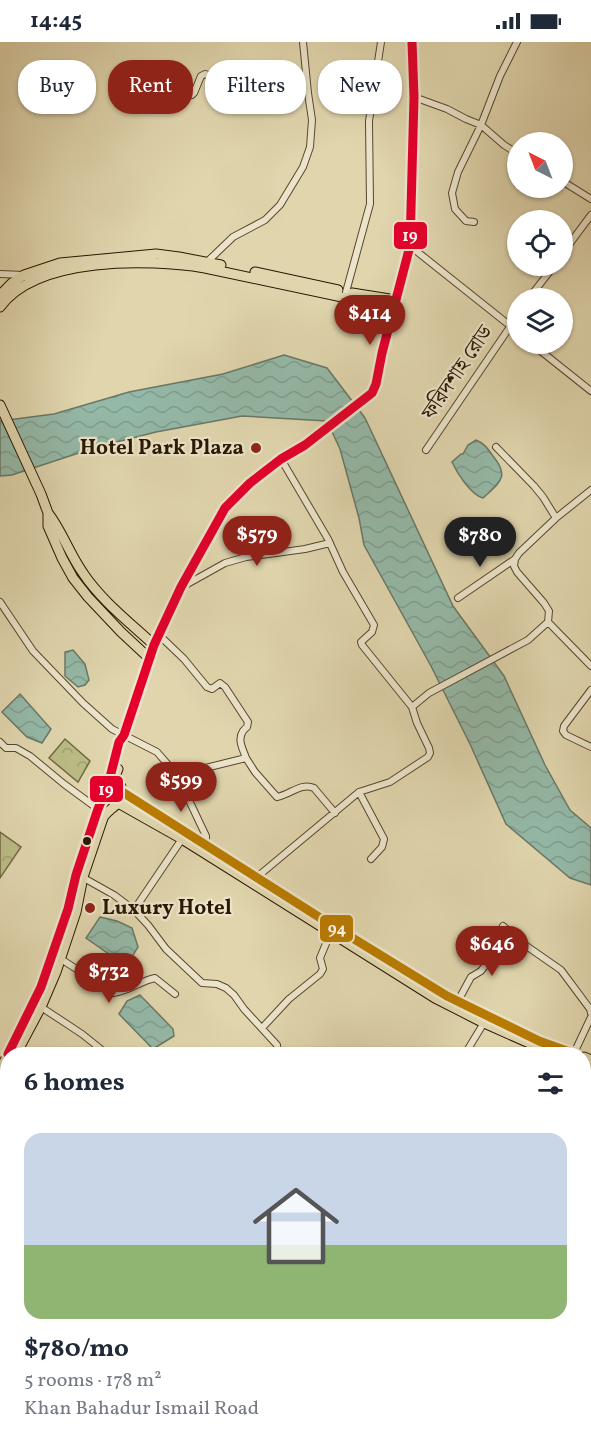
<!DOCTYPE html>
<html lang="en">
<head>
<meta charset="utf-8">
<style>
	body { margin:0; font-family:Vollkorn,"Noto Serif Bengali",serif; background:#f6f6f7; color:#1f2937; height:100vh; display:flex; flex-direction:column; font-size:22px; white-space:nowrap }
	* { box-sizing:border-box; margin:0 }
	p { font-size:20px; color:#747a83 }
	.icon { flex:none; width:33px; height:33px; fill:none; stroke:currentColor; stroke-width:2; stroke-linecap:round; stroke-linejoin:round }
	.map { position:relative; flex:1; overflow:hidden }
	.side { position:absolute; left:0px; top:1005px; width:591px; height:402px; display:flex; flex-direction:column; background:#fff; border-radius:24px 24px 0 0; box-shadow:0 2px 4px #0004 }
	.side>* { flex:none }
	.hud { position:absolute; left:18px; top:18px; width:555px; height:54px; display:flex; gap:12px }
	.needle { width:39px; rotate:318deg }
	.buttons { position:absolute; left:507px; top:90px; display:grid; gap:12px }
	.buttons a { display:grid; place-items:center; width:66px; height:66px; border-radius:50%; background:#fff; box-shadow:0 2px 4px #0004; font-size:30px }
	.price { position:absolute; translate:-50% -51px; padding:0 14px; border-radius:21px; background:#8f2418; color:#fff; font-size:20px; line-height:39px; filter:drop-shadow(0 2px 3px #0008) }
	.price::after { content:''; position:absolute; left:50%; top:36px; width:18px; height:14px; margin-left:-9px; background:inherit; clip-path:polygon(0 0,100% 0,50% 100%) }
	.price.active { background:#222; color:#fff }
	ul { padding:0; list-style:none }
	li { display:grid; align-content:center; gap:12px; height:318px; padding:0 24px }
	li span { display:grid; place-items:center; height:186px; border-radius:18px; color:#555 }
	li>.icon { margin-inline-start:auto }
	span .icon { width:108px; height:108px; fill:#fffc; stroke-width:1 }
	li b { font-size:26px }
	h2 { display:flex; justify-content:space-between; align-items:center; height:72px; padding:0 24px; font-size:26px }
	.pill { padding:0 21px; border-radius:24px; background:#fff; box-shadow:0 2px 4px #0004; font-size:21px; line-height:54px }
	.pill.active { background:#8f2418; color:#fff }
	.status { display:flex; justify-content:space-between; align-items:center; height:42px; padding:0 30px; background:#fff; direction:ltr }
	.status svg { height:16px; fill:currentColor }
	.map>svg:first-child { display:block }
	.park { fill:url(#park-crowns); stroke:#726944; stroke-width:1.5 }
	.water { fill:url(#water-waves); stroke:#697866; stroke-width:1.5 }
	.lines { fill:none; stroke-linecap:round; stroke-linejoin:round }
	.minor-casing { stroke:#57462d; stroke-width:8 }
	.major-casing { stroke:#291702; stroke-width:10 }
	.highway-casing { stroke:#291702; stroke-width:11 }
	.minor { stroke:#ebe4ca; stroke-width:6 }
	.major { stroke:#e0d5ad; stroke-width:8 }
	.highway { stroke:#e0d5ad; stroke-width:9 }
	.bus-1-casing { stroke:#ebe4ca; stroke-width:14 }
	.bus-2-casing { stroke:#ebe4ca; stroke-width:14 }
	.bus-1 { stroke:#b97b01; stroke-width:9 }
	.bus-2 { stroke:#e4002b; stroke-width:9 }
	.poi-dot { fill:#8f2418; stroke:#ebe4ca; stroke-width:2 }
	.bus-dot { fill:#291702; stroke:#ebe4ca; stroke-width:2 }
	.labels { text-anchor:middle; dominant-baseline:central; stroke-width:4.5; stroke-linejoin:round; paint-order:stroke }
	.street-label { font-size:21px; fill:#291702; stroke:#ebe4ca }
	.poi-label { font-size:21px; font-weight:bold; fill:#291702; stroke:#ebe4ca; text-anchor:end }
	.line-badge { stroke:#ebe4ca; stroke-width:2 }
	.badge-label { font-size:16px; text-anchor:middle; font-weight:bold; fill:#fff }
</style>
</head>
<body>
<div class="status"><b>14:45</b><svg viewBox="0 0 49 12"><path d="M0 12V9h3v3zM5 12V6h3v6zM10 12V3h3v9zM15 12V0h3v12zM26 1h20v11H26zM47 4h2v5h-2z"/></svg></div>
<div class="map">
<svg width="591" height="1407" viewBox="0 0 591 1407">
	<defs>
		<pattern id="park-crowns" width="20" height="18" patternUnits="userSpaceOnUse" patternTransform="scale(1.5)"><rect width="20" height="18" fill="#babb85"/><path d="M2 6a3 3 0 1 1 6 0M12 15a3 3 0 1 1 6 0" fill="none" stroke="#a0a071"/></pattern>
		<pattern id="water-waves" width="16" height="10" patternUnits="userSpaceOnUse" patternTransform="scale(1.5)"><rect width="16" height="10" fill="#94b9a8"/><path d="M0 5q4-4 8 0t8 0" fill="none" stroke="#809e8f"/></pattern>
	</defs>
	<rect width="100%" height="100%" fill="#e0d5ad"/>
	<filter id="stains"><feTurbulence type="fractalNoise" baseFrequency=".00333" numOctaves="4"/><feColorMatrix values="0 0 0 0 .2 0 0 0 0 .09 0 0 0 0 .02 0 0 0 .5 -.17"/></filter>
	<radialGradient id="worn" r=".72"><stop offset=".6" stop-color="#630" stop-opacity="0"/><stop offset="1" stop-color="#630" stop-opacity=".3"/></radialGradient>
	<path class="park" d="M65,697l25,22 -12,21 -29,-24z
		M0,790l21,15 -21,31z"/>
	<path class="water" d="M284,313l43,13 38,50 88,188 51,70 41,89 25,45 21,18v57l-21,-7 -64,-54 -36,-80 -39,-78 -67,-121 -5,-27 -19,-69 -13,-28 -85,-5 -86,16 -59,15 -85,28 -12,1v-55l54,-7 75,-22 94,-18z
		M476,398c8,3 12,9 17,16 17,21 7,26 -10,42 -12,-3 -26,-25 -31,-36l9,-8h2l5,-9z
		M73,608l12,14 4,16 -4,5 -7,2 -13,-11v-24z
		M20,652l31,35 -9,14 -15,-6 -25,-25z
		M100,875l17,4 15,7 6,19 -6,10 -10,6 -36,-25z
		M140,953l33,34 1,7 -21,13 -34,-35 8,-13z"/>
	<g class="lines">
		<defs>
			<path id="minor" d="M151,41l41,12 2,-2 7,-17 4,-2 39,10 64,9
				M414,55l33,12 19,10 15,6 23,20 14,9
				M562,139l29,18
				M474,180l-8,-1 -11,-12 -3,-16 6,-21 23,-47 19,-49 17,-34
				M410,204l108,86
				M562,212l29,-39
				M206,223l1,-3 26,-25 32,-17 15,-15 23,-38 7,-20 2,-27 -4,-27 -5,-51
				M0,232l24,1 6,7
				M346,250l24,-88 -1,-83 12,-79
				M529,256l25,-32
				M532,302l59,47
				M496,405l38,39 9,11 13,21
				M426,408l92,-135
				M281,417l47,80 15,33 31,53 -2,7 -11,10 1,3 50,62
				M591,448l-35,28 -37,35 -4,6 -1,7 3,6 27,31 5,8 -1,11 43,44
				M182,545l43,-24 21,-6 59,-8 25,-6
				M458,556l57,-39
				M0,560l33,49 50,52 29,26 45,23 20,23 69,-17 9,14 22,25c13,-2 24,-15 37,-9l21,25
				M159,593l25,24 23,28 5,2 8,-6 5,4 23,35c-2,9 1,2 -5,9 -6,9 0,18 3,27
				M591,648l-27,36 -1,5 3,4 25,12
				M0,700l6,6h10l14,8 34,28 34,25
				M177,733l29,61v8
				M359,750l25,47 -2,8 -11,12
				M82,835l32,18 20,15 14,15 18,24 36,34 15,1 9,4 8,7 10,14 33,36 1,9
				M255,838l2,-3 102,-85 31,-10 38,-25 2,-4 -1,-5 -12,-25 -5,-16 17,-14 99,-53 20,-18
				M134,868l48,-71
				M503,884l22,19 36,25 29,39 1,4
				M61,917l52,34c17,-2 27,-12 42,-15l20,16
				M458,959l13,-24 10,-6 3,-4 11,-31
				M41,965l41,27 25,20
				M262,986l27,-29 31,-25 3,-5 -3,-11 12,-29
				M465,1012l20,-33
				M569,1012l7,-5 15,-32
				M584,1162l7,9
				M0,1255l8,6
				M205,1400l9,7
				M398,1400l5,7
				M297,1407l4,-7"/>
			<path id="major" d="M154,603l27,-58 44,-79 25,-25 31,-24 24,-14 67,-52 4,-9 6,-31 12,-45"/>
			<path id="highway" d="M255,230l83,18
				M352,251l44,7
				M0,253l12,-12 12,-8 36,-12 96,-9 23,3 42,8
				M0,265c37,-51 149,-48 205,-39l189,40 16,-62 4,-149 -2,-55
				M0,363l41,89 7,19v13l14,32 11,20 15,19 33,35 28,26
				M108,743l5,1 220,140 114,70 92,45 36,13
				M104,753l78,44 253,159 49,25 70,31
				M8,1012l33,-67 27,-78 8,-34 22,-66 10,-24 11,-43 5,-7 30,-90c-25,-23 -53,-45 -71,-72 -14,-20 -21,-42 -35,-60
				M16,1012l25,-47 15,-35 20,-60 7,-35 20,-59c5,-10 24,-16 19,-28 -1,-5 -5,-9 -7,-14l3,-7
				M584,1015l7,3
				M584,1023l7,3
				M0,1027l8,-14
				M0,1042l8,-14"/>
		</defs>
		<use href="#minor" class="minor-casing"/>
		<use href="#major" class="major-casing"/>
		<use href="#highway" class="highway-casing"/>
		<use href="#minor" class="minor"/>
		<use href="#major" class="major"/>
		<use href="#highway" class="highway"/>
		<defs>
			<path id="bus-1" d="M108,743l5,1 220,140 114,70 92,45 36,13"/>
			<path id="bus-2" d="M8,1012l33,-67 27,-78 8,-34 22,-66 10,-24 11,-43 5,-7 30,-90 27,-58 44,-79 25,-25 31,-24 24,-14 67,-52 4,-9 6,-31 28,-107 4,-149 -2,-55"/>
		</defs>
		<use href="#bus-1" class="bus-1-casing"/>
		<use href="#bus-2" class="bus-2-casing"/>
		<use href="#bus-1" class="bus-1"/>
		<use href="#bus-2" class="bus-2"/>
	</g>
	<g class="poi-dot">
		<circle cx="256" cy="406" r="6"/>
		<circle cx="90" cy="866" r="6"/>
	</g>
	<circle class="bus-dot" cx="87" cy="799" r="5"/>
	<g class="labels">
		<g class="street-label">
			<text transform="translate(458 331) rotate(-56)">ফরিদশাহ রোড</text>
		</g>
		<g class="poi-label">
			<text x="244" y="406">Hotel Park Plaza</text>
			<text x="102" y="866" text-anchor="start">Luxury Hotel</text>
		</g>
	</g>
	<g class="line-badge">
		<rect x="393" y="179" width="35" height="29" rx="6" fill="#e4002b"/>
		<rect x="89" y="733" width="35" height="28" rx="6" fill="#e4002b"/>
		<rect x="319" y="872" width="35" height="29" rx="6" fill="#b97b01"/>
	</g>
	<g class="badge-label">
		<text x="410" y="199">19</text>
		<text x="106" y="753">19</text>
		<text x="337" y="892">94</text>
	</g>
	<rect width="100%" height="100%" filter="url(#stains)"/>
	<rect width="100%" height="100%" fill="url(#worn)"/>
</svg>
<div class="buttons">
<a><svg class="needle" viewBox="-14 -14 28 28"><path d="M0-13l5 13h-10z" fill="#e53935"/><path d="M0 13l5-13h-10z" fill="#747a83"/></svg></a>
<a><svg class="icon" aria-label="locate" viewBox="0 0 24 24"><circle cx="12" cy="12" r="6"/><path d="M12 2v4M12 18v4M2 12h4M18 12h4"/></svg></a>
<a><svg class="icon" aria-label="layers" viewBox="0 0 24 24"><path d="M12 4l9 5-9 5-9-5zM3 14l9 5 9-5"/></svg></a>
</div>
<b class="price" style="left:370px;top:304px">$414</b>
<b class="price" style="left:257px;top:525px">$579</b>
<b class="price active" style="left:480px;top:526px">$780</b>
<b class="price" style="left:181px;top:771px">$599</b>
<b class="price" style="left:492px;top:935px">$646</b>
<b class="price" style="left:109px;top:962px">$732</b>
<div class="hud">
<a class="pill">Buy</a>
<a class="pill active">Rent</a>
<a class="pill">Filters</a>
<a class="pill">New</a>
</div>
<section class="side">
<h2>6 homes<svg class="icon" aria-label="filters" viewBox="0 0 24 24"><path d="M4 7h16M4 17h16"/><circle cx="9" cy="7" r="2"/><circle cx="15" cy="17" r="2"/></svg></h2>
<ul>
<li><span style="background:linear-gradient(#c9d6e8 60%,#8fb573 0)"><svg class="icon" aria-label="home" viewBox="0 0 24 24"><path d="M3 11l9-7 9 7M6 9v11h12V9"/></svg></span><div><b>$780/mo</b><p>5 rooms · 178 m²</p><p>Khan Bahadur Ismail Road</p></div></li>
</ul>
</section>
</div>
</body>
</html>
